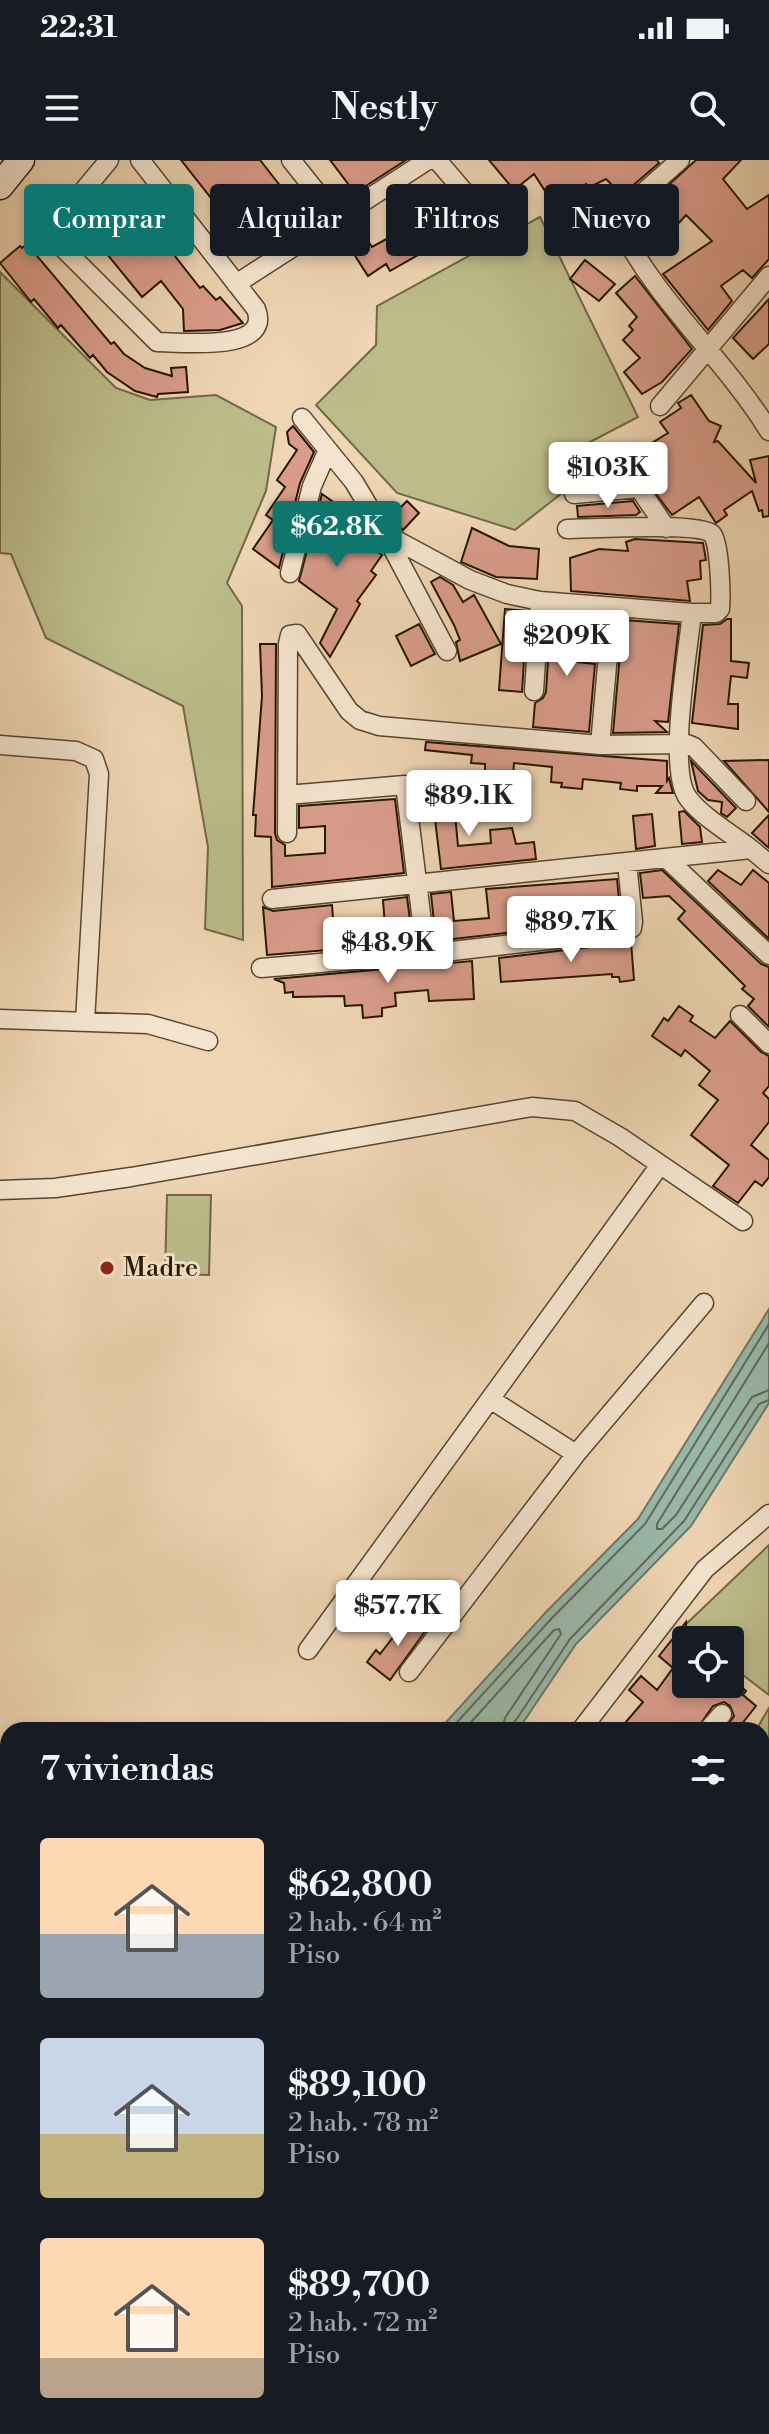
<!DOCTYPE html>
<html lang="es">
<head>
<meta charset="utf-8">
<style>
	body { margin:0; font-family:"Libre Bodoni",serif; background:#20242c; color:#f1f3f6; height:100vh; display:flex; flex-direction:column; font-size:30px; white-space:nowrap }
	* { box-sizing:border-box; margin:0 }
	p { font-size:26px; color:#9ea1a6 }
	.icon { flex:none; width:44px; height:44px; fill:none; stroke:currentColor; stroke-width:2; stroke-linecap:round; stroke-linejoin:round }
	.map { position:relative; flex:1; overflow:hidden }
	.side { position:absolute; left:0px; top:1562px; width:770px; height:712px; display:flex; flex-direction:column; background:#171b24; border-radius:24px 24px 0 0; box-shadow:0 4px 12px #0003 }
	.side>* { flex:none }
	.guide { position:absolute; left:24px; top:24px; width:722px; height:72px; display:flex; gap:16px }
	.tools { position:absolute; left:672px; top:1466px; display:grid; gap:16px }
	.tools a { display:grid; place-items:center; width:72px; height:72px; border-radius:8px; background:#171b24; box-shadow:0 4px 12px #0003; font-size:40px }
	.price { position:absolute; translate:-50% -68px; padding:0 18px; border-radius:8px; background:#fff; color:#222; font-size:26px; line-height:52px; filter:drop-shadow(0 2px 4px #0008) }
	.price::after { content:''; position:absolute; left:50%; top:48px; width:24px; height:18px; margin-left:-12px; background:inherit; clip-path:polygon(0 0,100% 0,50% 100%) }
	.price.on { background:#0f766e; color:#fff }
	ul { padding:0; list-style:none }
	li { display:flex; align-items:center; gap:24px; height:200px; padding:0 40px }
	li span { display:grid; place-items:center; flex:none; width:224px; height:160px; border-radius:8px; color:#555 }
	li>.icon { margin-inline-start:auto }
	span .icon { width:96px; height:96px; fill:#fffc; stroke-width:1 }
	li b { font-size:34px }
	h2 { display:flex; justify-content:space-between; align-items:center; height:96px; padding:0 40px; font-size:34px }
	.chip { padding:0 28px; border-radius:8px; background:#171b24; box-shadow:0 4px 12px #0003; font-size:28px; line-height:72px }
	.chip.on { background:#0f766e; color:#fff }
	.status { display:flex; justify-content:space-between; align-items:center; height:56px; padding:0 40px; background:#171b24; direction:ltr }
	.status svg { height:22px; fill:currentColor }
	header { display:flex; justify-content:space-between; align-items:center; height:104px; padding:0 40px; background:#171b24; font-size:36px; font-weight:700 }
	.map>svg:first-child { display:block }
	.green { fill:#bcbc8a; stroke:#716946; stroke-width:2 }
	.water { fill:#99b9ab; stroke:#6b7867; stroke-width:2 }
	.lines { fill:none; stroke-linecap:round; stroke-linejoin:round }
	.shore { stroke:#606856; stroke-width:2 }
	.building { fill:#d99c8b; stroke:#261601; stroke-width:2 }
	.street-casing { stroke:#58462e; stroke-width:21 }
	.secondary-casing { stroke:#261601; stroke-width:29 }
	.street { stroke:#f4e4ce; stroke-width:18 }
	.secondary { stroke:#f4e4ce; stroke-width:26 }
	.poi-dot { fill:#8f2418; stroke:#f4e4ce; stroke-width:3 }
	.labels { text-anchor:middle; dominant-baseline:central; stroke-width:6; stroke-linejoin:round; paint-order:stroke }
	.poi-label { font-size:26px; fill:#261601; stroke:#f4e4ce; text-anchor:start }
</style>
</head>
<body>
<div class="status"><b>22:31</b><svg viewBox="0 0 49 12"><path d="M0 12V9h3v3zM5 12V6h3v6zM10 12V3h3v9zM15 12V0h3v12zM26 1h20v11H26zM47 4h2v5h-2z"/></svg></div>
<header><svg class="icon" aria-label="menu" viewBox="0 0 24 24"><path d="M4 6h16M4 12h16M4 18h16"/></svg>Nestly<svg class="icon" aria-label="search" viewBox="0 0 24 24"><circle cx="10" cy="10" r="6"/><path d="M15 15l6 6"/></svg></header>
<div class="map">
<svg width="769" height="2274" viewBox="0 0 769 2274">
	<rect width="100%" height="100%" fill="#eed5b3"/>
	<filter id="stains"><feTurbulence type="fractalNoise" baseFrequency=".0025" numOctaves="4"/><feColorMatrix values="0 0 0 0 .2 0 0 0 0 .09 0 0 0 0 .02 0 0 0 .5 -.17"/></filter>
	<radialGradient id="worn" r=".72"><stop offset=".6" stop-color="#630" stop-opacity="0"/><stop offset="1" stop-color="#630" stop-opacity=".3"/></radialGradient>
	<path class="green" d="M540,57l98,200 -73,38 11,27 -61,48 -118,-37 -81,-88 60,-60 1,-39z
		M0,112l116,116 34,12 66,-5 60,32 -10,64 -39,92 15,23 1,334 -38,-11 3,-82 -25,-141 -137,-68 -35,-84 -11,-1z
		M167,1035h44l-2,80 -44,-1z
		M769,1385v150l-39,-30v-25h-32l-16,-12z
		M769,1548v199l-7,-3v-174h-6z"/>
	<path class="water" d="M769,1149v94l-78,123 -115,118 -58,86h-79l107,-118 92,-93z"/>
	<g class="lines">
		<path class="shore" d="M769,1183l-112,181v5h5l14,-14 76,-118 17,-7
			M450,1570l102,-112 93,-94 124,-200
			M464,1570l90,-100 5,-1 2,5 -56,84 -3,12
			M512,1570l2,-7 56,-84 114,-118 75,-117 10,-4"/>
	</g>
	<path class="building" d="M181,0h79l43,55 -47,40z
		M330,0h76l-51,33z
		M489,0h168l2,3 -37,32 -16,-16 -18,9 -2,-4 -26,17 -7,-11 -6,4 -13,-20 -20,16z
		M696,0h45l-18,19 24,30 22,-14v64l-17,19 -9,-8 -22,16 11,15 -24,29 -45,-56 49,-33 -26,-26 -8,9 -5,-4 -25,23 -12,-13 12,-11 -8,-8z
		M130,39l70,89 3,-2 13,14 4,-3 23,26 -23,7 -36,1 -1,-22 -22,-28 -19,16 -57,-70 13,-13 3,3 20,-16 3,3z
		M454,42l15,24 -79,45 -4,-7 -18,12 -16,-25 16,-10 4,6z
		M27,84l84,100 3,-2 10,12 21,14 27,8 -1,-8 15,-1 2,25 -30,2 -1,3 -22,-6 -28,-19 -14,-17 -3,3 -29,-33 -3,3 -24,-29 -3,3 -31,-39 20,-17 2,2z
		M585,100l30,24 -16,17 -29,-22z
		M635,116l57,73 -30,33 -20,12 -18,-22 16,-14 -17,-18 10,-10 -4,-4 8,-9 -21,-24z
		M769,139v45l-16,15 -20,-21z
		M691,235l18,26 12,5 -7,16 4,-1 38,42 -6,-23 19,-4v60l-6,1 -1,-7 -3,1 -7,-20 -28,19 3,5 -11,8 -17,-26 -27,18 -29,-38 -46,3 -2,-23 45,-7 28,-17 -8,-11 21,-14 -3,-5z
		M293,266l21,26 -14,31 -21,85 -26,-19 20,-29 -7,-5 19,-28 -8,-7 20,-30 -8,-6 -2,-12z
		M322,334l23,16 -9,12 46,33 -11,16 5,4 -19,26 3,3 -30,53 -10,-14 17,-34 -38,-28z
		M407,341l12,12 -16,17 -13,-12z
		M633,341l7,11 -4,3 -58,2 -1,-11z
		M472,368l37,18 30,3 -2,30 -41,-2 -35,-15z
		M635,379l68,4 3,17 -6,1 1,18 -14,2 3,20 -119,-10 -1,-33 29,-9 29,2 -2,-9z
		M440,417l13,8 10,17 11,-7 27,49 -41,17 -4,-19 4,-2 -6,-15 -23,-43z
		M505,449l22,2 -5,81 -23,-2z
		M551,454l48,4 -1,12 -17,-2 -3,34 17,2 -6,68 -56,-5 2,-24 8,-5 3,-6z
		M727,459h4v42l18,2 -2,15 -16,-2 -3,28h10v25l-46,-6 11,-98 17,-1z
		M623,460l56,4 -11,98 -13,-1 12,11 -54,1z
		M419,464l16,30 -24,12 -15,-30z
		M260,484h16l-1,189 2,7 8,5v11l40,-3v-27l-26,2v-22l96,-7 9,74 -132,14 -1,-50 -16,-1 1,-21h-3l9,-119z
		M426,582l241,19v20l2,-3 4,15h-17l6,-7h-25v5l-17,-2 1,-6 -38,-4 -1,10 -21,-2 1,-4 -11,-1 1,-15 -38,-4 -1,14 -28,-4v-9l-14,-1 1,-8 -47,-5z
		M769,600v52l-45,-51z
		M691,601l45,47 -9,9 -6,-4 1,-11 -14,-2 -10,-9z
		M453,633l5,53 33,-3 -1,-13 22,-2 4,16 18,-2 2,17 -95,10 -6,-50 -14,1 -3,-25z
		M684,651l16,16 2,15 -20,2 -3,-32z
		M652,654l3,32 -19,3 -3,-33z
		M769,655v33l-17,-15z
		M662,710l99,94 8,3v60l-21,-21 6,-7 -12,-10 3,-3 -67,-67 7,-8 -16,-15 -26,2 -3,-25z
		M718,710l23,15 12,-15 16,13v56l-61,-58z
		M617,719l4,41 -185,21 -5,-47 20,-2 3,29 35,-3 -3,-29z
		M407,737l6,46 -146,12 -4,-48 10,4 59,-6 2,25 51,-4 -2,-26z
		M631,782l3,38 -14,2 -1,-5h-7v-3l-111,8 -2,-24z
		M472,801l2,38 -45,2 -1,-11 -33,3 1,13 -14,2v8l-19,2 -1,-13 -17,1 -1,-10 -51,1v-5l-8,1 -1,-10 -10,-4z
		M679,846l14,10 -3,5 25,17 15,-17 31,31 8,4v30l-6,7 6,6v23l-18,23 18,15v17l-7,9 -7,-5 -17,22 -25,-17 16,-21 -38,-30 27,-35 -19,-15 11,-14 -25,-21 -4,6 -29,-20 12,-18 4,3z
		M405,1453l21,17 -36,50 -23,-18 9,-12 4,4 21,-27 -4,-3z
		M686,1462v62h52l8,7 -3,4 13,11 -19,24h-13l10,-14 -4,-10 -6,-4 -11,4 -17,24h-77l24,-28 -14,-12 12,-14 16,14 16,-22 -14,-12z"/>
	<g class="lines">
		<defs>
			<path id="street" d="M109,0l-54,65v15l102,102c23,0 116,11 99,-33l-116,-149
				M291,0l47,59
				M437,0l53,62
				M680,0l-52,46 -11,16c39,79 107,136 152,209
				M236,124l192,-124
				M660,246l109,-130
				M302,258l52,64 31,52 85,46 37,14 33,7 152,12h24l4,-4c1,-13 0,-66 -8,-75 -13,-12 -121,-5 -145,-5
				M574,334l65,-6 27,40
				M385,374l62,117
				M290,413l22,-87 15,-34
				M692,453c-4,38 -25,157 -4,185 13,18 45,37 63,51
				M534,531l6,-90
				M0,585l76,6 18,8 5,15 -14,248
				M600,585l12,-136
				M287,635l118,-10 21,169
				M287,673l1,-189 2,-9 7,-1 52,77 11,9 19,6 221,19 87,-1 7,3 52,54
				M667,699l102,96
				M272,739l479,-50 18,15
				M261,808l165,-14 201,-23 5,-3 1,-6 -6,-59
				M740,855l29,29
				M0,859l148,5 60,17
				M0,1030l55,-2 76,-11 401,-70 43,4 45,26 123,84
				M490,1239l86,55
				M308,1490l352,-485
				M409,1512l167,-218 128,-151
				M581,1570l124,-161 64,-55
				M708,1570l14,-16
				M762,1805l7,-4
				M762,1923l7,-19"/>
			<path id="secondary" d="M0,26l21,-26"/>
		</defs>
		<use href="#street" class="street-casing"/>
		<use href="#secondary" class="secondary-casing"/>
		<use href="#street" class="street"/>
		<use href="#secondary" class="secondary"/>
	</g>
	<circle class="poi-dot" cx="107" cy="1108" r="8"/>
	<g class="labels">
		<g class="poi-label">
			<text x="123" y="1108">Madre</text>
		</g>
	</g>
	<rect width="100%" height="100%" filter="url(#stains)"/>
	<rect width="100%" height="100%" fill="url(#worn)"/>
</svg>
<div class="tools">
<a><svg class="icon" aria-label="locate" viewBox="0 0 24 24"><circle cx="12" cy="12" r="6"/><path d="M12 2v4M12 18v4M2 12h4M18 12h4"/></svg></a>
</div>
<b class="price" style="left:608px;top:350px">$103K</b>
<b class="price on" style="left:337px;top:409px">$62.8K</b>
<b class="price" style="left:567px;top:518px">$209K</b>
<b class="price" style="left:469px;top:678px">$89.1K</b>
<b class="price" style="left:571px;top:804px">$89.7K</b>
<b class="price" style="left:388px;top:825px">$48.9K</b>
<b class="price" style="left:398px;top:1488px">$57.7K</b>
<div class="guide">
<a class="chip on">Comprar</a>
<a class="chip">Alquilar</a>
<a class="chip">Filtros</a>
<a class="chip">Nuevo</a>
</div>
<section class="side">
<h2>7 viviendas<svg class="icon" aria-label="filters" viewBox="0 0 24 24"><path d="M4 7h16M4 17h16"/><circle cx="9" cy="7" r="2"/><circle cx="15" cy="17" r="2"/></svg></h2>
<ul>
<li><span style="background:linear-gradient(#ffd9b3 60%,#9aa5b1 0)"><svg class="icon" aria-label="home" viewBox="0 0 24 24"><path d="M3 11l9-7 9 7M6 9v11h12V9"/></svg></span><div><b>$62,800</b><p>2 hab. · 64 m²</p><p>Piso</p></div></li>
<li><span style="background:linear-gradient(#c9d6e8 60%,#c2b280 0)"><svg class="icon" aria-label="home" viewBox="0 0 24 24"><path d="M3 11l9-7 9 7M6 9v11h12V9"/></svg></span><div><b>$89,100</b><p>2 hab. · 78 m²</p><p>Piso</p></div></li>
<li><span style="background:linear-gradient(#ffd9b3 75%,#b9a48a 0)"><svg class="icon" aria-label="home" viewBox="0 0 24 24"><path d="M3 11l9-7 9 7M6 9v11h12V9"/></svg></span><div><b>$89,700</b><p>2 hab. · 72 m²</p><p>Piso</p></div></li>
</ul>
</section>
</div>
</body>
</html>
